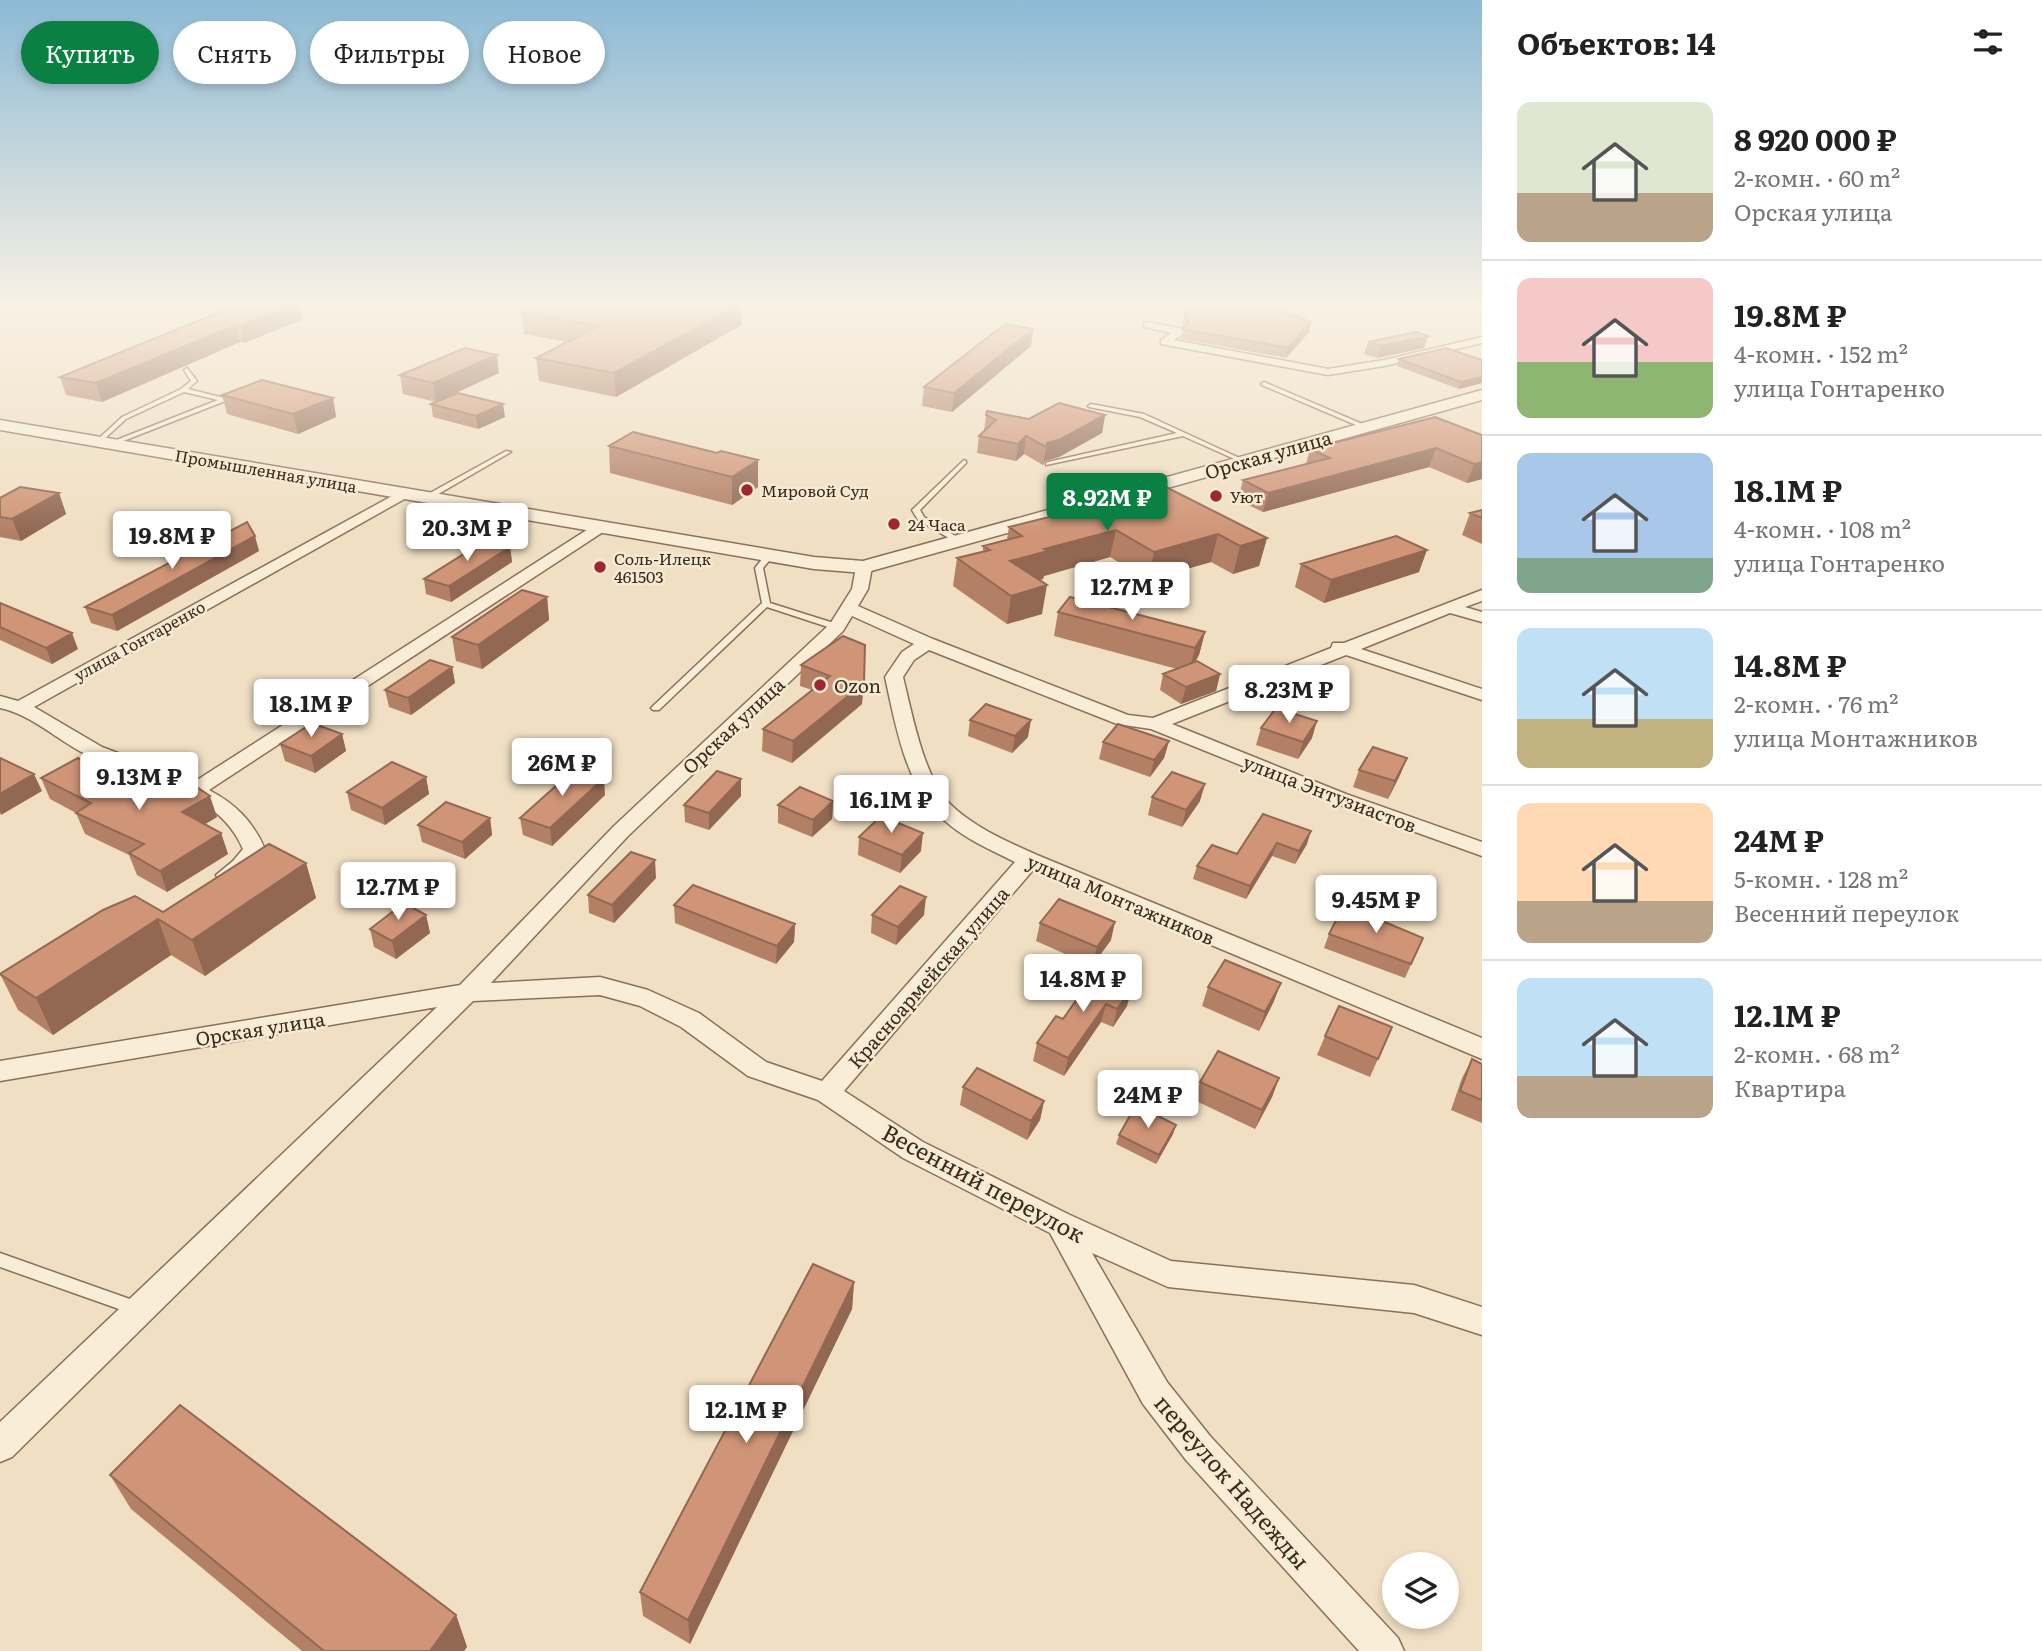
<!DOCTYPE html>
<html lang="ru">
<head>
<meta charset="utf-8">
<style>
	body { margin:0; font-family:Literata,serif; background:#f2f2f2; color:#222; height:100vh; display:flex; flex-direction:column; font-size:26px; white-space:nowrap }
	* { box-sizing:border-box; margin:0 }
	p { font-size:23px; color:#767676 }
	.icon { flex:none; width:38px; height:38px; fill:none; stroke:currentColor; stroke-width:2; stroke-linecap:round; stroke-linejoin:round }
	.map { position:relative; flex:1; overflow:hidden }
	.side { display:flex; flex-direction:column; background:#fff; width:560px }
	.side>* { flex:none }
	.hud { position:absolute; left:21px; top:21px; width:665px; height:63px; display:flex; gap:14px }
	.tools { position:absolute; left:1382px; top:1552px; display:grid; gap:14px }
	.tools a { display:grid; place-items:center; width:77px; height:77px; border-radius:50%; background:#fff; box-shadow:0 4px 10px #0003; font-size:35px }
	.price { position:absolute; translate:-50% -60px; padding:0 16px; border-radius:7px; background:#fff; color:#222; font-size:23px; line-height:46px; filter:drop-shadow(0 2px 4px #0008) }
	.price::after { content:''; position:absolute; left:50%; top:42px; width:21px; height:16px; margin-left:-10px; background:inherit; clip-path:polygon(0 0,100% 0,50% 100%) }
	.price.current { background:#0b8043; color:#fff }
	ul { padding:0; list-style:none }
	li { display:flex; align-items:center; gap:21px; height:175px; padding:0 35px }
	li+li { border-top:2px solid #e0e0e0 }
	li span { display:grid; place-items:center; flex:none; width:196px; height:140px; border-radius:14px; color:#555 }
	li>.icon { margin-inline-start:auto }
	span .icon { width:84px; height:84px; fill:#fffc; stroke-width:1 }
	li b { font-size:30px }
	h2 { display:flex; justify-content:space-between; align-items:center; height:84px; padding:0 35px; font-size:30px }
	.pill { padding:0 24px; border-radius:32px; background:#fff; box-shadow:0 4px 10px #0003; font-size:24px; line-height:63px }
	.pill.current { background:#0b8043; color:#fff }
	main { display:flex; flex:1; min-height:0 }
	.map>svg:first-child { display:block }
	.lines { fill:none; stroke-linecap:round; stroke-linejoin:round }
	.service-casing { stroke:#8b6f59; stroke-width:3 }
	.minor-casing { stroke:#8b6f59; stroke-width:3 }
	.tertiary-casing { stroke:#8b6f59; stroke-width:3 }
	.service { fill:#faedd7; fill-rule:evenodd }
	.minor { fill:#faedd7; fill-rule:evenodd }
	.tertiary { fill:#faedd7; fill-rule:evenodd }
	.wall { fill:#b38066 }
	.shaded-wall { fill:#926853 }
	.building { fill:#d09577; stroke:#926853; stroke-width:2 }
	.poi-dot { fill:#9d2631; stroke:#f7ead3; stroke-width:2.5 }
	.labels { text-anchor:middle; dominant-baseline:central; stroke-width:5; stroke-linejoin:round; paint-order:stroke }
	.far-street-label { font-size:16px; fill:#3b291e; stroke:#f7ead3 }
	.far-poi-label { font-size:16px; fill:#3b291e; stroke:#f7ead3; text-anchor:start }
	.street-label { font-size:19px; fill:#3b291e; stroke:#f7ead3 }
	.poi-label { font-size:19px; fill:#3b291e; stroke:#f7ead3; text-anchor:start }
	.near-street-label { font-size:23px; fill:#3b291e; stroke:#f7ead3 }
</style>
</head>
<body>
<main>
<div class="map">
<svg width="1482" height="1651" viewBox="0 0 1482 1651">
	<rect width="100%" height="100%" fill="#f0dfc3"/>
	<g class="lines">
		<defs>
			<path id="service" d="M187,368l10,13 -9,8 36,9 11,-4 3,2 -125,49h-4v-2l109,-43 -34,-8 -58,27 -26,24h-4v-2l26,-24 59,-28 10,-8 -7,-11z
				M1264,382l103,44 1,1 -5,1 -101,-43 -1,-1z
				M1091,404l53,10 102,47 -5,1 -58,-26 -137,29v-2l2,-1 129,-29 -37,-16 -51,-10 -1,-1z
				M506,451l5,1 -83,48 -7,-2z
				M964,460l2,1v2l-46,47 4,7 38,23v4h-3l-41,-24 -6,-10z
				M767,553l7,2 -11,13 7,35 70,22v4h-6l-67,-22 -108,103h-6l-2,-2 2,-2 109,-103 -7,-35z
				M0,1253l141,50 3,5 -3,5 -5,2 -136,-48z"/>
			<path id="minor" d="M1148,322l36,7v4l-10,7 154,29 56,-9 98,-23v6l-98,23 -56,9 -167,-31v-4l10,-7 -27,-6v-4z
				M403,490l5,1v6l-374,210 68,40 92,35 402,-258h10l2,3 -2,3 -397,260c27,14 44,32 56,59 -11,16 -25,37 -46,31l-3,-5 17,-14 10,-12c-26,-62 -104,-68 -158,-95 -29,-15 -53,-39 -85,-46v-12l18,5z
				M864,562l8,5 -4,22 -10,17 75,33 195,76 25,3 178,-70 2,-5h11l138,-53v11l-17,6 17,5v10l-32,-9 -89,36 121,40v11l-136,-45 -174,69 174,70 136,48v14l-150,-54 -181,-73 -34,-5 -188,-74 -15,10 -11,17c9,36 20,98 46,126 24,24 57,38 88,52l445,183v21l-449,-189 -189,221 79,51 147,73 101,46 243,24 68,22v28l-68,-22 -246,-26 -76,-34 75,129 43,54 188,202 6,13h-45l-173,-191 -43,-56 -93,-171 -147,-75 -85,-58 -70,-24 -67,-49 -41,-21 -40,-11 -127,6 -461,456 -12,5v-40l437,-415 -437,74v-20l460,-76 154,-159 216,-202 22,-35 4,-22zM852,616l62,28 -12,8 -17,25c11,49 20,110 60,144 20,18 46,29 70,41l-193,219 -56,-19 -67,-49 -51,-23 -48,-13 -109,6 137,-147 215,-205z"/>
			<path id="tertiary" d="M1482,390v10l-618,173 -50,-4 -814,-139v-10l814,137 49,4z"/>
		</defs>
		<use href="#service" class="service-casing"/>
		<use href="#minor" class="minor-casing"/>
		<use href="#tertiary" class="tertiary-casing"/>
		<use href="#service" class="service"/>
		<use href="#minor" class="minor"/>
		<use href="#tertiary" class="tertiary"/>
	</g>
	<path class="wall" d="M222,311l81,8 -59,24 -4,-1 -138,60 -36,-7 -6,-18z
		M521,313l220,12 -125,72 -77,-16 -3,-23 31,-16 -43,-8z
		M1184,316l125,16 -23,26 -105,-19 2,-10 2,-2 -3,-1z
		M1033,329l-2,17 -79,66 -30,-6 2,-19z
		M1428,336l-4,12 -47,10 -13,-4 4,-12z
		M1399,359l83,1v23l-23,6 -62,-23z
		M499,373l-63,29 -33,-8 -3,-19z
		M222,395l111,3 3,19 -38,17 -71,-20z
		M431,404l74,13 -27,12 -45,-12z
		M986,415l43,4 76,-4 -3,18 -43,24 -14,4 -2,4 -19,-11 -8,7 -39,-8 2,-17 5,-5z
		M1482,435v44l-15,4 -38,-16 -166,45 -25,-12 5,-20 63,-16 4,-15z
		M609,446l149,14v27l-26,18 -122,-32z
		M1132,489l135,49 -8,28 -26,8 -22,-12 -63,18 -38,-23 -66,19 -1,3 -4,1 3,34 -35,10 -54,-38 4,-28 26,-6v-6l24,-7 2,-12 122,-31z
		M59,493l7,21 -45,27 -21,-4v-39z
		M1482,510v34l-20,-9 8,-22z
		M510,547l2,15 -61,40 -25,-8 -2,-15z
		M259,551l-142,80 -26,-8 -6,-16z
		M1301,564l118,8 -95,31 -29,-16z
		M547,597l2,23 -67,49 -26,-8 -4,-24z
		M0,603l78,46 -26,15 -52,-24z
		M1058,612l147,20 -6,23 -4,7 25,12 -4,17 -35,13 -21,-14 3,-16 14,-5 -123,-33z
		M843,636l19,68 -70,59 -30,-12 1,-22 49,-39 -12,-4 1,-21z
		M452,667l3,16 -44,32 -22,-8 -4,-17z
		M970,720l58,17 -16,16 -44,-17z
		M1261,728l51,10 -14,21 -42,-14z
		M342,734l4,17 -31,22 -30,-12 -5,-17z
		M1169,741l-5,17 -14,19 -51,-18 4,-17z
		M1407,758l-7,17 -12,24 -35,-12 6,-17z
		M426,777l3,17 -44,31 -34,-15 -4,-18z
		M41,778l112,17 64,22 -12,7 16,9 7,21 -61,38 -30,-17 -8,-20 -44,-21 -9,-21 -26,-14z
		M605,795l-53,51 -29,-11 -3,-17z
		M741,796l-32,34 -24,-8 -1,-17z
		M1152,797l48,4 -18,26 -34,-12z
		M833,801l-1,18 -20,18 -34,-14v-18z
		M1263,814l44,30 -12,20 -23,-8 -26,43 -53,-20 4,-13 40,-12z
		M490,818l2,17 -27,24 -43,-17 -4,-17z
		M859,837l62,14 -21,22 -42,-18z
		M306,863l10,35 -111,78 -34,-21 -118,80 -35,-25 -18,-36 163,-62z
		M656,878l-42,45 -25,-10 -1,-18z
		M674,905l121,19 -1,18 -18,22 -101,-41z
		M426,915l4,18 -34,26 -22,-12 -4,-18z
		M872,915h52l-28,30 -25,-12z
		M1040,923l71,17 -19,26 -56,-25z
		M1329,934l94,4 -18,40 -81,-30z
		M1096,972l31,34 -14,21 -12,-5 -37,54 -31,-15 4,-18 26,-24z
		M1208,987l66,14 -15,30 -57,-25z
		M1392,1027l-22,50 -53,-22 8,-19z
		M1472,1059l10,5v59l-31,-13 11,-32z
		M1279,1078l-7,19 -17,32 -61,-29 6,-18z
		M963,1087l81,14 -4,19 -13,20 -67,-35z
		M1176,1125l-3,9 -17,30 -40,-20 3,-9z
		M854,1282l-2,27 -162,335 -47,-28 -3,-24z
		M110,1475l346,140 11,32 -3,4h-162l-171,-142z"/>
	<path class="shaded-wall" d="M300,302l3,17 -59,24 -4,-17z
		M741,304v21l-125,72 -2,-24z
		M1311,322l-2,10 -23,26 2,-10z
		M236,325l4,17 -138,60 -6,-19z
		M1033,329l-2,17 -79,66 2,-19z
		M1428,336l-4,12 -47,10 4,-12z
		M497,355l2,18 -63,29 -3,-19z
		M1482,377v6l-23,6 2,-7z
		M333,398l3,19 -38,17 -5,-20z
		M503,404l2,13 -27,12 -2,-13z
		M1105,415l-3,18 -43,24 -14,4 -2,4 4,-22z
		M1026,436l-2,18 -8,7 2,-17z
		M1436,448l-7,19 -166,45 5,-19z
		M758,460v27l-26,18v-28z
		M1482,462v17l-15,4 7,-19z
		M59,493l7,21 -45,27 -9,-22z
		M1116,530l-6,27 -66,19 -1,3 -37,10 4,-28 34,-12z
		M1218,534l-7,28 -63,18 6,-28z
		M255,536l4,15 -142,80 -5,-16z
		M1267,538l-8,28 -26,8 7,-28z
		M510,547l2,15 -61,40 -2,-16z
		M1427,550l-8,22 -95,31 7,-23z
		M1047,585l-5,29 -35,10 4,-28z
		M547,597l2,23 -67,49 -4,-24z
		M1205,632l-6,23 -10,17 6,-24z
		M72,633l6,16 -26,15 -6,-16z
		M452,667l3,16 -44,32 -3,-17z
		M1220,674l-4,17 -35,13 5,-17z
		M864,683l-2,21 -70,59 1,-22z
		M1031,720l-3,17 -16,16 3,-17z
		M1317,721l-5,17 -14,21 5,-17z
		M342,734l4,17 -31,22 -4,-17z
		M1169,741l-5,17 -14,19 4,-17z
		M1407,758l-7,17 -12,24 7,-18z
		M34,774l8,17 -41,24 -1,-3v-18z
		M426,777l3,17 -44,31 -3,-17z
		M604,778l1,17 -53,51 -2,-18z
		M741,779v17l-32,34v-17z
		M1205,784l-5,17 -18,26 4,-17z
		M210,796l7,21 -28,17 -7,-22z
		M833,801l-1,18 -20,18 1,-17z
		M490,818l2,17 -27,24 -3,-17z
		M1311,831l-4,13 -12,20 4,-13z
		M221,833l7,21 -61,38 -7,-21z
		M923,833l-2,18 -21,22 2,-18z
		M1277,843l-5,13 -26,43 4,-13z
		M655,860l1,18 -42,45 -2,-18z
		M306,863l10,35 -111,78 -13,-36z
		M926,897l-2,18 -28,30 2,-18z
		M426,915l4,18 -34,26 -4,-18z
		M158,919l13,36 -118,80 -17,-37z
		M1115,922l-4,18 -19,26 5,-19z
		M795,924l-1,18 -18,22 1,-18z
		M1281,983l-7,18 -15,30 6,-19z
		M1132,988l-5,18 -14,21 4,-18z
		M1106,1004l-5,18 -37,54 4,-18z
		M1279,1078l-7,19 -17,32 7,-19z
		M1044,1101l-4,19 -13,20 4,-19z
		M1176,1125l-3,9 -17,30 3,-9z
		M854,1282l-2,27 -162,335 -2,-24z
		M456,1615l11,32 -3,4h-34z"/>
	<path class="building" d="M250,302h50l-60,24 -4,-1 -140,58 -36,-6 162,-66z
		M547,302h182l12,2 -127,69 -78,-15 62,-32 -77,-13z
		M1200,302h7l15,3 4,-3h16l29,5 40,15 -23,26 -105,-19 6,-6 -1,-5 -4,-2z
		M1005,324l28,5 -79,64 -30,-6z
		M1416,332l12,4 -47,10 -13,-4z
		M465,348l32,7 -64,28 -33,-8z
		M1446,348l36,12v17l-21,5 -62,-23z
		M262,380l71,18 -40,16 -71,-19z
		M458,393l45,11 -27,12 -45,-12z
		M1059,403l46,12 -44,24 -14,4 -1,4 -20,-11 -8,8 -39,-8 17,-16 -10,-5 1,-4 42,8z
		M1435,417l47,18v27l-8,2 -38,-16 -168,45 -25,-13 87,-22 -20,-9z
		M633,432l84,21 4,-2 37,9 -26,17 -123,-31z
		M1158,483l109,55 -27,8 -22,-12 -64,18 -38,-22 -72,19 4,2 -38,10 37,24 -36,11 -54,-38 33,-8 -7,-4 39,-10 -13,-9 132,-33 -9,-5z
		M20,487l39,6 -47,26 -12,-2v-19z
		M1482,510v8l-12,-5z
		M247,522l8,14 -143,79 -27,-8z
		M1396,536l31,14 -96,30 -30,-16z
		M486,540l24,7 -61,39 -25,-7z
		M522,590l25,7 -69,48 -26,-8z
		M1070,597l135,35 -10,16 -137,-36z
		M0,603l72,30 -26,15 -46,-21z
		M843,636l22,9 -1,38 -71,58 -30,-12 67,-53 -29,-11z
		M430,660l22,7 -44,31 -23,-8z
		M1197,661l23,13 -34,13 -23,-13z
		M986,704l45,16 -16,16 -45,-16z
		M1276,708l41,13 -14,21 -42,-14z
		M312,723l30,11 -31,22 -31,-12z
		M1118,724l51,17 -15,19 -51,-18z
		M1373,747l34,11 -12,23 -36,-11z
		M0,758l34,16 -34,20z
		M78,758l75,37 30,-17 27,18 -28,16 39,21 -61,38 -31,-18 15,-9 -68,-31 15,-10 -50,-25z
		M392,762l34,15 -44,31 -35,-16z
		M576,768l28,10 -54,50 -30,-10z
		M717,771l24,8 -32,34 -25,-8z
		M1172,772l33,12 -19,26 -34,-13z
		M800,787l33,14 -20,19 -35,-15z
		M446,802l44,16 -28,24 -44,-17z
		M1263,814l48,17 -12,20 -22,-8 -27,43 -53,-20 15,-21 25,9z
		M881,816l42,17 -21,22 -43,-18z
		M269,844l37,19 -114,77 -34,-21 -122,79 -36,-24 103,-64 32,-14 28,16z
		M631,852l24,8 -43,45 -24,-10z
		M693,885l102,39 -18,22 -103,-41z
		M900,886l26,11 -28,30 -26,-12z
		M1059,899l56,23 -18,25 -57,-24z
		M404,903l22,12 -34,26 -22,-12z
		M1344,905l79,33 -12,26 -82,-30z
		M1225,960l56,23 -16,29 -57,-25z
		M1096,972l36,16 -15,21 -11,-5 -38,54 -31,-15 19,-27 7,3z
		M1339,1006l53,21 -14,32 -53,-23z
		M1218,1051l61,27 -17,32 -62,-28z
		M1472,1059l10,5v36l-22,-9z
		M977,1068l67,33 -13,20 -68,-34z
		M1136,1105l40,20 -17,30 -40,-20z
		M813,1264l41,18 -166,338 -48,-28z
		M180,1405l276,210 -26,36h-106l-214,-176z"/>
	<linearGradient id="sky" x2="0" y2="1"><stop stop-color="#8dbad5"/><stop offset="0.57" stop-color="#f8f1e4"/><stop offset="1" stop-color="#f8f1e4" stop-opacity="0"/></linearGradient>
	<rect width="1482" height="533" fill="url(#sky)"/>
	<g class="poi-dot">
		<circle cx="747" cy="490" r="7"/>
		<circle cx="1216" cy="496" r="7"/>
		<circle cx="894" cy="524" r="7"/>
		<circle cx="600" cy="567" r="7"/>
		<circle cx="820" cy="685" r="7"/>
	</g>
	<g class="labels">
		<g class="far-street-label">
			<text transform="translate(266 470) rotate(10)">Промышленная улица</text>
			<text transform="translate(139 640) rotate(-29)">улица Гонтаренко</text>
		</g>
		<g class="far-poi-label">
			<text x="761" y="490">Мировой Суд</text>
			<text x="1230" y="496">Уют</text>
			<text x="908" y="524">24 Часа</text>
			<text x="614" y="558">Соль-Илецк<tspan x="614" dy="18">461503</tspan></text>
		</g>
		<g class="street-label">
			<text transform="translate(1268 454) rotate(-16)">Орская улица</text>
			<text transform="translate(733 725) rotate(-43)">Орская улица</text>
			<text transform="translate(1330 793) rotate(21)">улица Энтузиастов</text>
			<text transform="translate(1121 899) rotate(23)">улица Монтажников</text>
			<text transform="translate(928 977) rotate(-49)">Красноармейская улица</text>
			<text transform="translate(260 1028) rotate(-9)">Орская улица</text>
		</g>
		<g class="poi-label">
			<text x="834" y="685">Ozon</text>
		</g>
		<g class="near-street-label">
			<text transform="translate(984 1182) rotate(28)">Весенний переулок</text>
			<text transform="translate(1233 1481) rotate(49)">переулок Надежды</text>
		</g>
	</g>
</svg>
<div class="tools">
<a><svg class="icon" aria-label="layers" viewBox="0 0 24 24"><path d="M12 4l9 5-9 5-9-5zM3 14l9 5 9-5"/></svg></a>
</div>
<b class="price current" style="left:1107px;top:533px">8.92M ₽</b>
<b class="price" style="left:467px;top:563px">20.3M ₽</b>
<b class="price" style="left:172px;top:571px">19.8M ₽</b>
<b class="price" style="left:1132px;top:622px">12.7M ₽</b>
<b class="price" style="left:1289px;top:725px">8.23M ₽</b>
<b class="price" style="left:311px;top:739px">18.1M ₽</b>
<b class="price" style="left:562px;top:798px">26M ₽</b>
<b class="price" style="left:139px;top:812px">9.13M ₽</b>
<b class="price" style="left:891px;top:835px">16.1M ₽</b>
<b class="price" style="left:398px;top:922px">12.7M ₽</b>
<b class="price" style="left:1376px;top:935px">9.45M ₽</b>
<b class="price" style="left:1083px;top:1014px">14.8M ₽</b>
<b class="price" style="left:1148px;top:1130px">24M ₽</b>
<b class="price" style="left:746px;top:1445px">12.1M ₽</b>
<div class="hud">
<a class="pill current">Купить</a>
<a class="pill">Снять</a>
<a class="pill">Фильтры</a>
<a class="pill">Новое</a>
</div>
</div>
<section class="side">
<h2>Объектов: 14<svg class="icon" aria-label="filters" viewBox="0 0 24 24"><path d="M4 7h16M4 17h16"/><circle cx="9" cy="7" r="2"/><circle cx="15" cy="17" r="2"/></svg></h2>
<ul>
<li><span style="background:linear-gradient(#dfe7d0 65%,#b9a48a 0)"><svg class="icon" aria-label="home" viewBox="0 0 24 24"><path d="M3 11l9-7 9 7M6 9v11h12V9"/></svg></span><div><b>8 920 000 ₽</b><p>2-комн. · 60 m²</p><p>Орская улица</p></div></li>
<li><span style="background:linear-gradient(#f6c9c9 60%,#8fb573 0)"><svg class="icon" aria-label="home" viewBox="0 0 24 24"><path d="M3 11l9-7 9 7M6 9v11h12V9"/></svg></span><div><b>19.8M ₽</b><p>4-комн. · 152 m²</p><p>улица Гонтаренко</p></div></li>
<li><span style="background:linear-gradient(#a9c7e8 75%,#7fa58c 0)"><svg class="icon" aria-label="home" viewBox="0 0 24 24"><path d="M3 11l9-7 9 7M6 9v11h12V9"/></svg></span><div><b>18.1M ₽</b><p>4-комн. · 108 m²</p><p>улица Гонтаренко</p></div></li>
<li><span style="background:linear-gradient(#bfe0f5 65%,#c2b280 0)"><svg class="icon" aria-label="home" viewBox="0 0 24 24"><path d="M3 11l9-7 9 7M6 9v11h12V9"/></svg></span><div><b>14.8M ₽</b><p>2-комн. · 76 m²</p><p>улица Монтажников</p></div></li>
<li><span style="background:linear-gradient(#ffd9b3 70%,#b9a48a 0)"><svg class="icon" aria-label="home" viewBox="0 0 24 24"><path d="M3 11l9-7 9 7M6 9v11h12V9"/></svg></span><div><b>24M ₽</b><p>5-комн. · 128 m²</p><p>Весенний переулок</p></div></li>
<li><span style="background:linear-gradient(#bfe0f5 70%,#b9a48a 0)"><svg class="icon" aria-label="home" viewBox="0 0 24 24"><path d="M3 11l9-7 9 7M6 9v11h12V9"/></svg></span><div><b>12.1M ₽</b><p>2-комн. · 68 m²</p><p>Квартира</p></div></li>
</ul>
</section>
</main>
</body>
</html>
